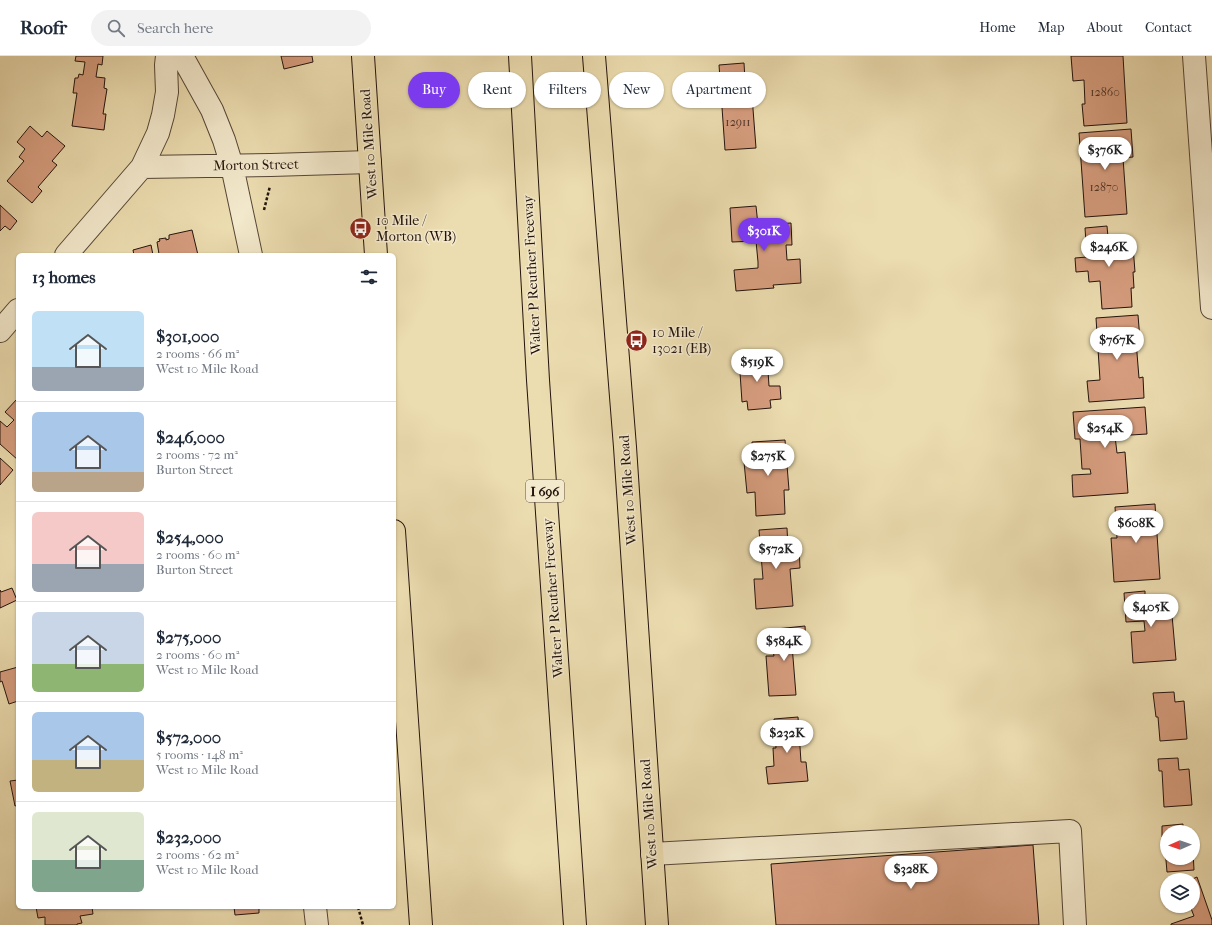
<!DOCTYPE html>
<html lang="en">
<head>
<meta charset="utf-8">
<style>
	body { margin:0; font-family:"IM FELL French Canon",serif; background:#f2f2f3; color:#1f2937; height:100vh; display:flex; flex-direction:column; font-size:15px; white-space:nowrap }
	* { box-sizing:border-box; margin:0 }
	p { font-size:13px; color:#747a83 }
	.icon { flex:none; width:22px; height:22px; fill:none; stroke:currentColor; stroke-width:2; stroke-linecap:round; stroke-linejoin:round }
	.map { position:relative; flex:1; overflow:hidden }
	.sheet { position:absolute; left:16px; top:197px; width:380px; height:656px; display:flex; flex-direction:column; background:#fff; border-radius:6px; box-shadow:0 1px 3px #0004 }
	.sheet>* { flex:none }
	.guide { position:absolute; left:408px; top:16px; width:380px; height:36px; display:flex; gap:8px }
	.needle { width:26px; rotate:268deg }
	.fabs { position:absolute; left:1160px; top:769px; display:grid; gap:8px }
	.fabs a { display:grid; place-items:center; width:40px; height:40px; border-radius:50%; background:#fff; box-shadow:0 1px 3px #0004; font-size:20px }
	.price { position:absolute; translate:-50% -34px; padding:0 9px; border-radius:14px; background:#fff; color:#222; font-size:13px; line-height:26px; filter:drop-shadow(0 1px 2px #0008) }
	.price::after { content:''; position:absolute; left:50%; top:24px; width:12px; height:9px; margin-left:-6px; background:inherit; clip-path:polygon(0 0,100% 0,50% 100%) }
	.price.active { background:#7c3aed; color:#fff }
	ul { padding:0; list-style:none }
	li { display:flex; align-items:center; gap:12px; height:100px; padding:0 16px }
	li+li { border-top:1px solid #e0e1e3 }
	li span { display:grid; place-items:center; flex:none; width:112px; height:80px; border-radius:6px; color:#555 }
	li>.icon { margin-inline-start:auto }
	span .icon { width:48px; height:48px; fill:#fffc; stroke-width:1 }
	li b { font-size:17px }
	h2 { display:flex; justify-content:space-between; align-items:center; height:48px; padding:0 16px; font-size:17px }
	.tag { padding:0 14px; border-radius:18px; background:#fff; box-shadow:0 1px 3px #0004; font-size:14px; line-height:36px }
	.tag.active { background:#7c3aed; color:#fff }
	header { display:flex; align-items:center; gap:24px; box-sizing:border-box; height:56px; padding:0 20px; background:#fff; border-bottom:1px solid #e0e1e3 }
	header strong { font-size:19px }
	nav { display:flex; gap:22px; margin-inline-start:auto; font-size:14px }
	.search { width:280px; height:36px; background:#f2f2f3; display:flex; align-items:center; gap:10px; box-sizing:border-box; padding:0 14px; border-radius:22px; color:#747a83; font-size:15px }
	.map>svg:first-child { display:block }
	.building { fill:#d79e7f; stroke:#23130d }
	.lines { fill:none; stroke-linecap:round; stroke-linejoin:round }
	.minor-casing { stroke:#554636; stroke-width:24 }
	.major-casing { stroke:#23130d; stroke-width:24 }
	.highway-casing { stroke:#23130d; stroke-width:24 }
	.path { stroke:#23130d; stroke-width:2.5; stroke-dasharray:3 2; stroke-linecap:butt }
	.minor { stroke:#f3e9cc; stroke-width:22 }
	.major { stroke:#ecddb0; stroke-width:22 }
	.highway { stroke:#ecddb0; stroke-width:22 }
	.labels { text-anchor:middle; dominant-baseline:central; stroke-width:3; stroke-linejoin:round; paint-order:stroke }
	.number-label { font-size:12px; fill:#50362a }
	.shield { fill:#f3e9cc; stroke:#615346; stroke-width:1 }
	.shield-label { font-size:13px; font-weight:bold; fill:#23130d }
	.street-label { font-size:14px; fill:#23130d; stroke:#f3e9cc }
	.poi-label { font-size:14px; fill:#23130d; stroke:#f3e9cc; text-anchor:start }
</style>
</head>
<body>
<header>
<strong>Roofr</strong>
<div class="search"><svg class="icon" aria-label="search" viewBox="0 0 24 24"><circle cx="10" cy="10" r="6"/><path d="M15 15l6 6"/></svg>Search here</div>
<nav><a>Home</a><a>Map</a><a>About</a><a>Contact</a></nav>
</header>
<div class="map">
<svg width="1212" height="869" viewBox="0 0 1212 869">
	<rect width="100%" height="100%" fill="#ecddb0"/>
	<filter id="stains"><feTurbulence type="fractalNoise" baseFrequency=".005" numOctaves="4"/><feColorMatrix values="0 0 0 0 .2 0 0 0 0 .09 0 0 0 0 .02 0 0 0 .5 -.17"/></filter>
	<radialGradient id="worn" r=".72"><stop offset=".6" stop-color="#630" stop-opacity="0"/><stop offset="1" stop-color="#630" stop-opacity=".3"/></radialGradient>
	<path class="building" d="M76,0h27l-1,9 -4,-1 -2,13 9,1 -1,10 3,1 -4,25h3l-2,16 -32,-4 5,-33h-4l2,-15h3l1,-4 4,1 2,-13 -10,-1z
		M281,0h31l1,6 -29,7z
		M1071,0h52l4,67 -43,3 -2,-22h3l-1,-24 -11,1z
		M744,7l2,34 6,-1 4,52 -31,2 -6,-85z
		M30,70l12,11 5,-6 18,15 -13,15 5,4 -19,22 4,4 -10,12 -25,-22 17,-20 -5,-4 6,-8 -8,-7z
		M1131,73l2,28 -10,1 4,56 -42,3 -6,-84z
		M0,149l17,16 -7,9 -5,-4 -5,5z
		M756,150l2,19 33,-2 1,22h-6l1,15 13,-1 1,24 -28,2 1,3 -38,3 -2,-21 24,-2v-6l-2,-21 -24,1 -2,-34z
		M1107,170l2,22 24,-2 2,26h-2l1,16h-3l1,19 -30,2 -2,-28 -11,1 -1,-11 -12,1 -1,-14 12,-1 -2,-29z
		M192,174l6,25h-42l3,-1 -2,-12 3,-1 -1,-2 7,-1v2l3,-1v-4z
		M151,189l2,10h-19l-1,-5z
		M1138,259l2,25 -4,1 3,37 4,-1 1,21 -55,4 -2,-21 13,-1 -4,-62z
		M767,300l2,30h11l1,13 -11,1 1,8 -23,2 -1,-9 -5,1 -3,-44z
		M17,343l1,1v60l-18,-16v-23l7,6 7,-7 -9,-8z
		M1145,351l2,27 -32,2 2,17 8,-1 3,41 -55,4 -1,-22 19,-1 -1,-5h-8l-2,-30h-5l-2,-27z
		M785,384l4,50h-5l1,24 -29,2 -1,-24 -8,1 -3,-31h4v-7l4,-1v-12z
		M0,402l13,12 -13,15z
		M1155,448l5,75 -46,3 -3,-44h6l-2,-31z
		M787,472l1,20 11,-1 1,21 -10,1 3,37 -37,3 -2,-30h9l-4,-49z
		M12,532l5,12 -17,8v-18l1,2z
		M1145,535v5l22,-1 1,20h4l4,45 -43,3 -2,-31 14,-1 -1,-10 -18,1 -2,-29z
		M805,570l1,18 -14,1 4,50 -27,1 -3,-40h8l-2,-10 5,-1 -1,-16z
		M18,611v34l-9,3 -7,-23 -2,1v-10z
		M1174,636l1,10 9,-1 3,38 -27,2 -2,-24h-2l-3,-24z
		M798,661l3,45h5l2,19 -40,3 -2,-17 8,-1 -1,-18h3l-2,-29z
		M1178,702l1,12 10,-1 3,36 -28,2 -2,-36h-3l-1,-12z
		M18,724v25l-3,1 -5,-25z
		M1183,768v8h-16v26h26v-7l1,19 -27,2 -3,-35h-2v-11z
		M1033,789l6,80h-263l-5,-61z
		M1197,821l15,43v5h-41v-1l23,-8 -4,-10h3v-26h-3z
		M36,851h56l1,7 -13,2 2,7 -5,1v1h-32v-8l-7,1z
		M234,851h25v6l-24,2z"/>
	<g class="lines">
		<defs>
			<path id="minor" d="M182,0l30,54 12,30 8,26 19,89
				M1194,0l18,252
				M142,111l129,-2 99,-3
				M66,199l76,-88 16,-34 5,-18 4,-23 -1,-27 1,-9
				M0,275l18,-21
				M652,798l418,-23 5,94
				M315,851l2,18"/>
			<path id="major" d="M363,0l13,199
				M594,0l31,391 32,478
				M394,475l27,394"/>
			<path id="highway" d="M520,0l18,324 37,545"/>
		</defs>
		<use href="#minor" class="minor-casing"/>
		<use href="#major" class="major-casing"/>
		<use href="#highway" class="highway-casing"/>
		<path class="path" d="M264,154l6,-24
			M358,851l5,18"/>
		<use href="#minor" class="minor"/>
		<use href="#major" class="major"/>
		<use href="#highway" class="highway"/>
	</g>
	<defs>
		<symbol id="bus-disc" viewBox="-11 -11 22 22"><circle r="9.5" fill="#8f2418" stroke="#f3e9cc"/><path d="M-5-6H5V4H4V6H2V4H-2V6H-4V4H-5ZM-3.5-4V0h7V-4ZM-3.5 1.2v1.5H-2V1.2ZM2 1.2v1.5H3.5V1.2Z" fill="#fff"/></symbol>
	</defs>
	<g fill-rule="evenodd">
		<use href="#bus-disc" x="348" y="160" width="25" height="25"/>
		<use href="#bus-disc" x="624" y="272" width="25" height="25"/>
	</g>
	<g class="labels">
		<g class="number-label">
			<text x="1105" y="36">12860</text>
			<text x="738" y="66">12911</text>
			<text x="1104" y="131">12870</text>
		</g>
		<rect class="shield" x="526" y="424" width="38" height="22" rx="3"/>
		<g class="shield-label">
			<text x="545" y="435">I 696</text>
		</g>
		<g class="street-label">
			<text transform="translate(369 88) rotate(-94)">West 10 Mile Road</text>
			<text transform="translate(256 109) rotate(-1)">Morton Street</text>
			<text transform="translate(532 219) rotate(-93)">Walter P Reuther Freeway</text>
			<text transform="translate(628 434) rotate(-94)">West 10 Mile Road</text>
			<text transform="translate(553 542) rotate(-94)">Walter P Reuther Freeway</text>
			<text transform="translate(649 758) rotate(-94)">West 10 Mile Road</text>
		</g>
		<g class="poi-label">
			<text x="376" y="164">10 Mile /<tspan x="376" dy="16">Morton (WB)</tspan></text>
			<text x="652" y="276">10 Mile /<tspan x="652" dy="16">13021 (EB)</tspan></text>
		</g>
	</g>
	<rect width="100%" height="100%" filter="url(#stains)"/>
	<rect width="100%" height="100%" fill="url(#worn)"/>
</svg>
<div class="fabs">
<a><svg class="needle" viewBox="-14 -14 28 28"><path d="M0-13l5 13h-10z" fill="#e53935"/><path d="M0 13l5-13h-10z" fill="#747a83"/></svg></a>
<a><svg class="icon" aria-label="layers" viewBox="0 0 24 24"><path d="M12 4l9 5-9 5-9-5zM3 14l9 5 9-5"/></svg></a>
</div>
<b class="price" style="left:1105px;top:115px">$376K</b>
<b class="price active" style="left:764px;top:196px">$301K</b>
<b class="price" style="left:1109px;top:212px">$246K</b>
<b class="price" style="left:1117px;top:305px">$767K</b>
<b class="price" style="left:757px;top:327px">$519K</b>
<b class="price" style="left:1105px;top:393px">$254K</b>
<b class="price" style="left:768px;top:421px">$275K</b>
<b class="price" style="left:1136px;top:488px">$608K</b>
<b class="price" style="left:776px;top:514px">$572K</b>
<b class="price" style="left:1151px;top:572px">$405K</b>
<b class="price" style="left:784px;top:606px">$584K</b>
<b class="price" style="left:787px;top:698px">$232K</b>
<b class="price" style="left:911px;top:834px">$328K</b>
<div class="guide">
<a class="tag active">Buy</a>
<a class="tag">Rent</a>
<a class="tag">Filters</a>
<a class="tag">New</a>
<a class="tag">Apartment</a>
</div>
<section class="sheet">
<h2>13 homes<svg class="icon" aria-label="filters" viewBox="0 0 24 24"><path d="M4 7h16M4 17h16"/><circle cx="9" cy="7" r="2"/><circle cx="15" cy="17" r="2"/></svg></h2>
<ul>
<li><span style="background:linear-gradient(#bfe0f5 70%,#9aa5b1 0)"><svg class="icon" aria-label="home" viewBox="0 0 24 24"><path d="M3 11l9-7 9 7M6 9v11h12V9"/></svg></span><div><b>$301,000</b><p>2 rooms · 66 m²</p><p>West 10 Mile Road</p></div></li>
<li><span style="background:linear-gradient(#a9c7e8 75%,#b9a48a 0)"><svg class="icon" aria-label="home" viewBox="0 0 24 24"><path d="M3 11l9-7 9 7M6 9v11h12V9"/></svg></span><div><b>$246,000</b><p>2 rooms · 72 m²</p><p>Burton Street</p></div></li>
<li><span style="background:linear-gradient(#f6c9c9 65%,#9aa5b1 0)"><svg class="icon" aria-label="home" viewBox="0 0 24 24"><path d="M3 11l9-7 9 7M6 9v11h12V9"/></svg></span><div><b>$254,000</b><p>2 rooms · 60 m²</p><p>Burton Street</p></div></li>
<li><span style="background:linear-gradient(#c9d6e8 65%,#8fb573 0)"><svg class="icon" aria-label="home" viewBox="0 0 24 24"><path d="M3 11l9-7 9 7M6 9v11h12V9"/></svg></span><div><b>$275,000</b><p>2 rooms · 60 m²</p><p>West 10 Mile Road</p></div></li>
<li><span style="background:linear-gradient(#a9c7e8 60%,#c2b280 0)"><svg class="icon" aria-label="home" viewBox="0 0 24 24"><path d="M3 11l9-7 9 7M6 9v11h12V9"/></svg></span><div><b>$572,000</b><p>5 rooms · 148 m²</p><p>West 10 Mile Road</p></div></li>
<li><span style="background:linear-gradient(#dfe7d0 60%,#7fa58c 0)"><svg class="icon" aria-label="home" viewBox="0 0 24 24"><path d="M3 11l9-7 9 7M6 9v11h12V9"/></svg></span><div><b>$232,000</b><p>2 rooms · 62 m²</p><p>West 10 Mile Road</p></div></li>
</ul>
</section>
</div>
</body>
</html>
